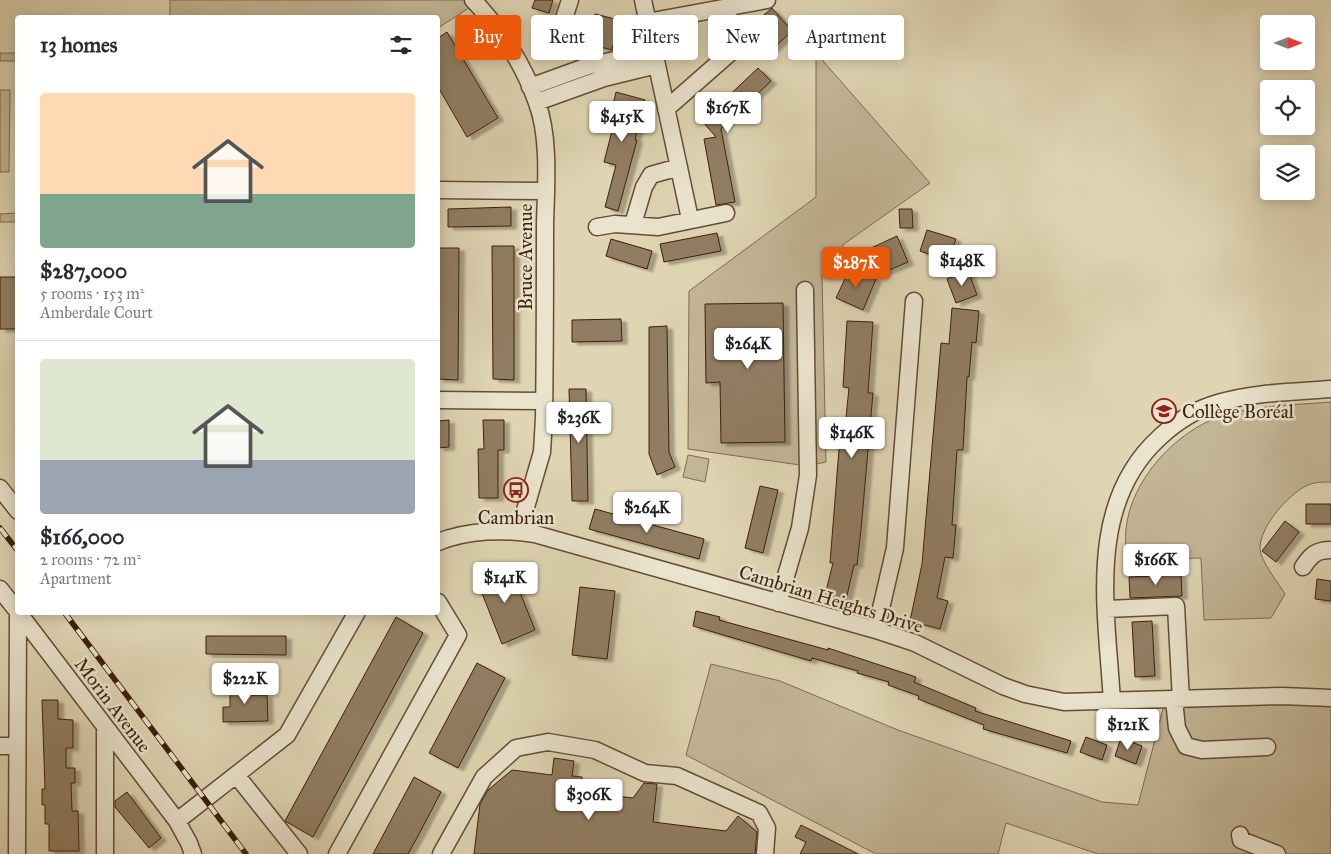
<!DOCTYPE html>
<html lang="en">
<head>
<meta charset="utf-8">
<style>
	body { margin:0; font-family:"IM FELL Great Primer",serif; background:#f2f2f3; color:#2b2b33; height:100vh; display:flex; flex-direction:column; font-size:19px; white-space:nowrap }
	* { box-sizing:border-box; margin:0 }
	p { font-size:16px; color:#7c7c81 }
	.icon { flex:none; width:28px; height:28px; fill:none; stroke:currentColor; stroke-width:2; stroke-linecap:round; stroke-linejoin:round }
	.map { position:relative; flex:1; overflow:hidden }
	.details { position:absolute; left:15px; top:15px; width:425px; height:600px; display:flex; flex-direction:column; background:#fff; border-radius:5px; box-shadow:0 2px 12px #0003 }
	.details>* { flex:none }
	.top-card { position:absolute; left:455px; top:15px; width:475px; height:45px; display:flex; gap:10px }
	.needle { width:32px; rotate:90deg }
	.controls { position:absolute; left:1260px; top:15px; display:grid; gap:10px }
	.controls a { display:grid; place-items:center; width:55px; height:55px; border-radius:5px; background:#fff; box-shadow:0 2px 12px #0003; font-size:25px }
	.price { position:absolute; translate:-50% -42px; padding:0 11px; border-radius:5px; background:#fff; color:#222; font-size:16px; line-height:32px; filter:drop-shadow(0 1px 2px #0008) }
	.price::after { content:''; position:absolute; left:50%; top:30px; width:15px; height:11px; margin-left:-8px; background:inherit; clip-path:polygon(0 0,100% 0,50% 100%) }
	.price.active { background:#ea580c; color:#fff }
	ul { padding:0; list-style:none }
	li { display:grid; align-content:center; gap:10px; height:265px; padding:0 25px }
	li+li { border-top:1px solid #e1e1e2 }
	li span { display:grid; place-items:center; height:155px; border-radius:5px; color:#555 }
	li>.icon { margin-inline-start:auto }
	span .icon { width:90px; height:90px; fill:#fffc; stroke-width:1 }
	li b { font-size:21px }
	h2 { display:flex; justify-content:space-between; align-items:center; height:60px; padding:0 25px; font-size:21px }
	.pill { padding:0 18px; border-radius:5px; background:#fff; box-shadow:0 2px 12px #0003; font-size:18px; line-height:45px }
	.pill.active { background:#ea580c; color:#fff }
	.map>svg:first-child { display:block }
	.green { fill:#c3b696; stroke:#806a50 }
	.building { fill:#917d62; stroke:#3c1e0b; filter:url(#shadow) }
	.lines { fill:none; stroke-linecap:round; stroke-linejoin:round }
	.minor-casing { stroke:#654c35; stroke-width:19 }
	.minor { stroke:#eae4ce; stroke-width:16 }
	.rail-casing { stroke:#3c1e0b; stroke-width:5.5 }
	.rail { stroke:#eae4ce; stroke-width:4; stroke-dasharray:11; stroke-linecap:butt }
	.labels { text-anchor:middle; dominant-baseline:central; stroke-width:5; stroke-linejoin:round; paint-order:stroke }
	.street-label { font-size:19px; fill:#3c1e0b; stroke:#eae4ce }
	.poi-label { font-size:19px; fill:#3c1e0b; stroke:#eae4ce; text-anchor:start }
</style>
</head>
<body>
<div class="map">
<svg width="1331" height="854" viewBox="0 0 1331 854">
	<defs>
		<filter id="shadow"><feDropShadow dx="5.5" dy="3" stdDeviation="1" flood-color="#0004"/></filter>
	</defs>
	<rect width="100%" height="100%" fill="#dfd5b3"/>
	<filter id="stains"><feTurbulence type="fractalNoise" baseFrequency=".004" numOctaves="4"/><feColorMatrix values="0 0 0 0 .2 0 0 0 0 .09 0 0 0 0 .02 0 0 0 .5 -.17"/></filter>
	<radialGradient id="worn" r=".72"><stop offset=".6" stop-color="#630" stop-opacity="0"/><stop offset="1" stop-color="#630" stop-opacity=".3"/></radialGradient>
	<path class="green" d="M170,0h301l4,4 -37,24v-10h-268z
		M0,53h17v8h-17z
		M816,53l114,130 -86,61 -22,31 4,187 -19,4 -119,-17 1,-158 127,-94z
		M0,90h10l-1,82h-9z
		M17,213v9h-17v-8z
		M1331,402v80c-7,0 -16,0 -23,3 -19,8 -54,47 -47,69 5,14 16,27 24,40l-14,24 -67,2 -3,-62 -75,2c0,-10 -1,-21 0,-31 5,-49 49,-97 95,-113 34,-11 74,-11 110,-14z
		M688,455l21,4 -4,23 -22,-5z
		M711,664l69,17 118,49 204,72 36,3 27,-104 166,-3v156h-233l-92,-31 -8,31h-122l-190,-99z"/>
	<path class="building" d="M535,0h18l-4,13 -17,-5z
		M772,8l20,23 -27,25 -21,-24z
		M595,14l24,6 -7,30 -31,-8 8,-6z
		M447,32l51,86 -31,19 -29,-50v-49z
		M580,43l8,12 -14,5 -6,-9z
		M758,68l13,13 -50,48 14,73 -19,3 -12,-66 12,-2 -14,-16z
		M616,92l29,8 -10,40h2l-19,71 -13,-4 11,-42 -12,-3 9,-35 -5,-1z
		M511,207v19l-63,1v-18z
		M899,209h13l1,19h-13z
		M927,230l29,9 -8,22 -28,-10z
		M717,233l4,18 -57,11 -4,-18z
		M897,236l11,26 -28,12 -11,-25z
		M611,239l41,12 -5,18 -41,-13z
		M492,246h22v134l-21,-1z
		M438,248h21l-1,132 -20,-1z
		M850,268l26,11 -13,31 -27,-12z
		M968,270l9,25 -21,8 -9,-24z
		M0,277h18v52h-18z
		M783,303l2,139 -64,1 -1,-61 -14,1 -1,-79z
		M952,308l27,3 -3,32 -4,-1 -3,35h-2l-4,73h-6l-5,75h4l-3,33 -8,-1 -8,41 11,3 -8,28 -30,-8 12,-57 19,-221 8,1z
		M621,319l1,22 -50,1v-22z
		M847,321l26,1 -5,71h5l-12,137 -4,35h-3l-8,35 -21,-5 8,-32h-3l8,-101 3,-35h4l4,-39 -6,-1z
		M667,326l2,126 6,15 -18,8 -8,-21v-127z
		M569,389h17l2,112h-16z
		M449,420v27l-11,1v-27z
		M483,420h21v30h-6v48h-19l-1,-49h6z
		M760,486l18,4 -15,63 -18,-5z
		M1306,504h25v20h-25z
		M595,509l109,30 -5,20 -110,-30z
		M1285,521l14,11 -23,30 -14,-11z
		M509,565l26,65 -33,14 -26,-66z
		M1181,575l1,21 -52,2 -1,-21z
		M1317,579l14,2v20l-16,-2z
		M580,587l35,4 -8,68 -35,-4z
		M696,611l24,6 -1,3 109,30v-2l88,29 -2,5 62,26 -1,3 96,30 -4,12 -84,-24 1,-4 -66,-26 1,-3 -31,-11 1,-3 -32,-9 1,-2 -46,-13 -1,3 -118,-35z
		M396,617l27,16 -110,204 -28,-16z
		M1152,621l3,55 -20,1 -3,-55z
		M206,636h80v19l-80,-1z
		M477,663l28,15 -47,90 -29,-15z
		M247,681v14h20l1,26 -45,1v-15h7v-25z
		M42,700h16v19l15,1v28h-7v20h9v15h-4l1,28h6l1,40h-30v-27h-4v-19h-3v-16h3z
		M1086,737l21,8 -5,15 -22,-8z
		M1121,738l21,8 -6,18 -21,-8z
		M554,758l20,3 -2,15 10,1 -2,11 4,1 -1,3 50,6 11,-15 13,1 -4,38 73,9 12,-15 19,16 -2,22h-281l6,-50 8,-14 24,-20 40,5z
		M414,777l27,15 -23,44 -10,18h-35z
		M127,792l34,46 -12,10 -34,-41v-6z
		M801,825l57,29h-58l6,-12 -11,-5z"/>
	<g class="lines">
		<defs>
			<path id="minor" d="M473,0c27,28 51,65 64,103 13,34 9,84 8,121 0,65 0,129 -1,194l-2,34 -23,79
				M643,0l47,219
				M647,22l120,-22
				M559,34l11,-34
				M530,87l58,-21 66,-15
				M537,102l67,-24 53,-13
				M666,109l65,-57 1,-17 -5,-27
				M438,190l108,1
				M633,224l11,-37 7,-12 28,-8
				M597,227l18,-3 43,3 68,-14
				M438,400l106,1
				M0,488l18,23
				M438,542c30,-12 66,-13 97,-8l341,96 39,13 88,43 22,8 39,8 219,-6 48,2
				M1303,567c8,-12 13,-17 28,-17
				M0,589l18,23
				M778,603l22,-75 8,-53 -3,-185
				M1107,609l69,-3 5,94
				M18,612l159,209 12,22 4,11
				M876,630l19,-82 19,-247
				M1174,700l3,28 9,18 16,4 65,-3
				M1112,702c-5,-90 -27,-197 48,-265 16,-15 37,-28 58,-34 36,-11 76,-11 113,-14
				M0,746h17
				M237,776l62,78
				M177,821l110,-86 70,-123
				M1240,835l1,5 36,14
				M17,854l1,-241
				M105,854v-126
				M337,854l121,-219 -20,-33
				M441,854l43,-77 32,-29 32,-6 47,8 50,23 32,3 82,37 8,15 -2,26"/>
		</defs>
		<use href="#minor" class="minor-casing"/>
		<use href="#minor" class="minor"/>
		<defs>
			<path id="rail" d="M0,528l18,23
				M64,612l182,242"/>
		</defs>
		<use href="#rail" class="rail-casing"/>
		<use href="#rail" class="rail"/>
	</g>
	<defs>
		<symbol id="university-ring" viewBox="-11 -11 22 22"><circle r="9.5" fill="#eae4ce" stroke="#8f2418" stroke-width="1.5"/><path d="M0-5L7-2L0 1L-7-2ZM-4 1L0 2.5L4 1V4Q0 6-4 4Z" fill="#8f2418"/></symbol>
		<symbol id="bus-ring" viewBox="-11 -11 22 22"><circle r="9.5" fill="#eae4ce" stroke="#8f2418" stroke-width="1.5"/><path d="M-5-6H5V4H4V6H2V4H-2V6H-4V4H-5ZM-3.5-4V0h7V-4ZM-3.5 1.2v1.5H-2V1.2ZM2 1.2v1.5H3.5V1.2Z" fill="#8f2418"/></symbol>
	</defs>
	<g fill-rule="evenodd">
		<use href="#university-ring" x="1150" y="397" width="28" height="28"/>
		<use href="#bus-ring" x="502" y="476" width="28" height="28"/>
	</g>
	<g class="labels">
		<g class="street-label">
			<text transform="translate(525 257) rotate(-90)">Bruce Avenue</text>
			<text transform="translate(831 599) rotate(17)">Cambrian Heights Drive</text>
			<text transform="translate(113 705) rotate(53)">Morin Avenue</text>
		</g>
		<g class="poi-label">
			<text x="1182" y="411">Collège Boréal</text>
			<text x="516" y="517" text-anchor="middle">Cambrian</text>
		</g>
	</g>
	<rect width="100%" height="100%" filter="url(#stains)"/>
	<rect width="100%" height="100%" fill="url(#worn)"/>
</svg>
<div class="controls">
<a><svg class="needle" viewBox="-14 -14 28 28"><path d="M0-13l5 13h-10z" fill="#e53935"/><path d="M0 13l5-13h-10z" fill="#7c7c81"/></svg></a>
<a><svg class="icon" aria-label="locate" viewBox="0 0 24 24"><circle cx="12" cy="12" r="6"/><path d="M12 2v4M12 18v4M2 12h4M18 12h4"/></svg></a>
<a><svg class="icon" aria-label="layers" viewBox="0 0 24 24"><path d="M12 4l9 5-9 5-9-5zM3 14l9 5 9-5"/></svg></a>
</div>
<b class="price" style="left:728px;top:134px">$167K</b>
<b class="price" style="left:622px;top:143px">$415K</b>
<b class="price" style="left:962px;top:287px">$148K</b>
<b class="price active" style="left:856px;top:289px">$287K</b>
<b class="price" style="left:748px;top:370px">$264K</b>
<b class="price" style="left:579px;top:444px">$236K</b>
<b class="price" style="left:852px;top:459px">$146K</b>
<b class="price" style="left:647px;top:534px">$264K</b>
<b class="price" style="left:1156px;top:586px">$166K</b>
<b class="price" style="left:505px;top:604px">$141K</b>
<b class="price" style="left:245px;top:705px">$222K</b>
<b class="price" style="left:1128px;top:751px">$121K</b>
<b class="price" style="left:589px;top:821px">$306K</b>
<div class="top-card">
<a class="pill active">Buy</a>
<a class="pill">Rent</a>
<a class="pill">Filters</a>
<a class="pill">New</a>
<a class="pill">Apartment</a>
</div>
<section class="details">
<h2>13 homes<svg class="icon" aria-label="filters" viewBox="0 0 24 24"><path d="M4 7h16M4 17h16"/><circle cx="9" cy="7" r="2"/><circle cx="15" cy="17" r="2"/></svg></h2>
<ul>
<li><span style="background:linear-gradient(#ffd9b3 65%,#7fa58c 0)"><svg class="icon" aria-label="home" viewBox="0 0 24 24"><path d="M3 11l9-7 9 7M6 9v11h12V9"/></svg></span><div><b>$287,000</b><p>5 rooms · 153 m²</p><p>Amberdale Court</p></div></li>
<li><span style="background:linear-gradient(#dfe7d0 65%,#9aa5b1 0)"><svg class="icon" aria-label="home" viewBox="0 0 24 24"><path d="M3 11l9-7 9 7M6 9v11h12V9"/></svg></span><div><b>$166,000</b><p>2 rooms · 72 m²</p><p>Apartment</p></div></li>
</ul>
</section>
</div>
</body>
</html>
